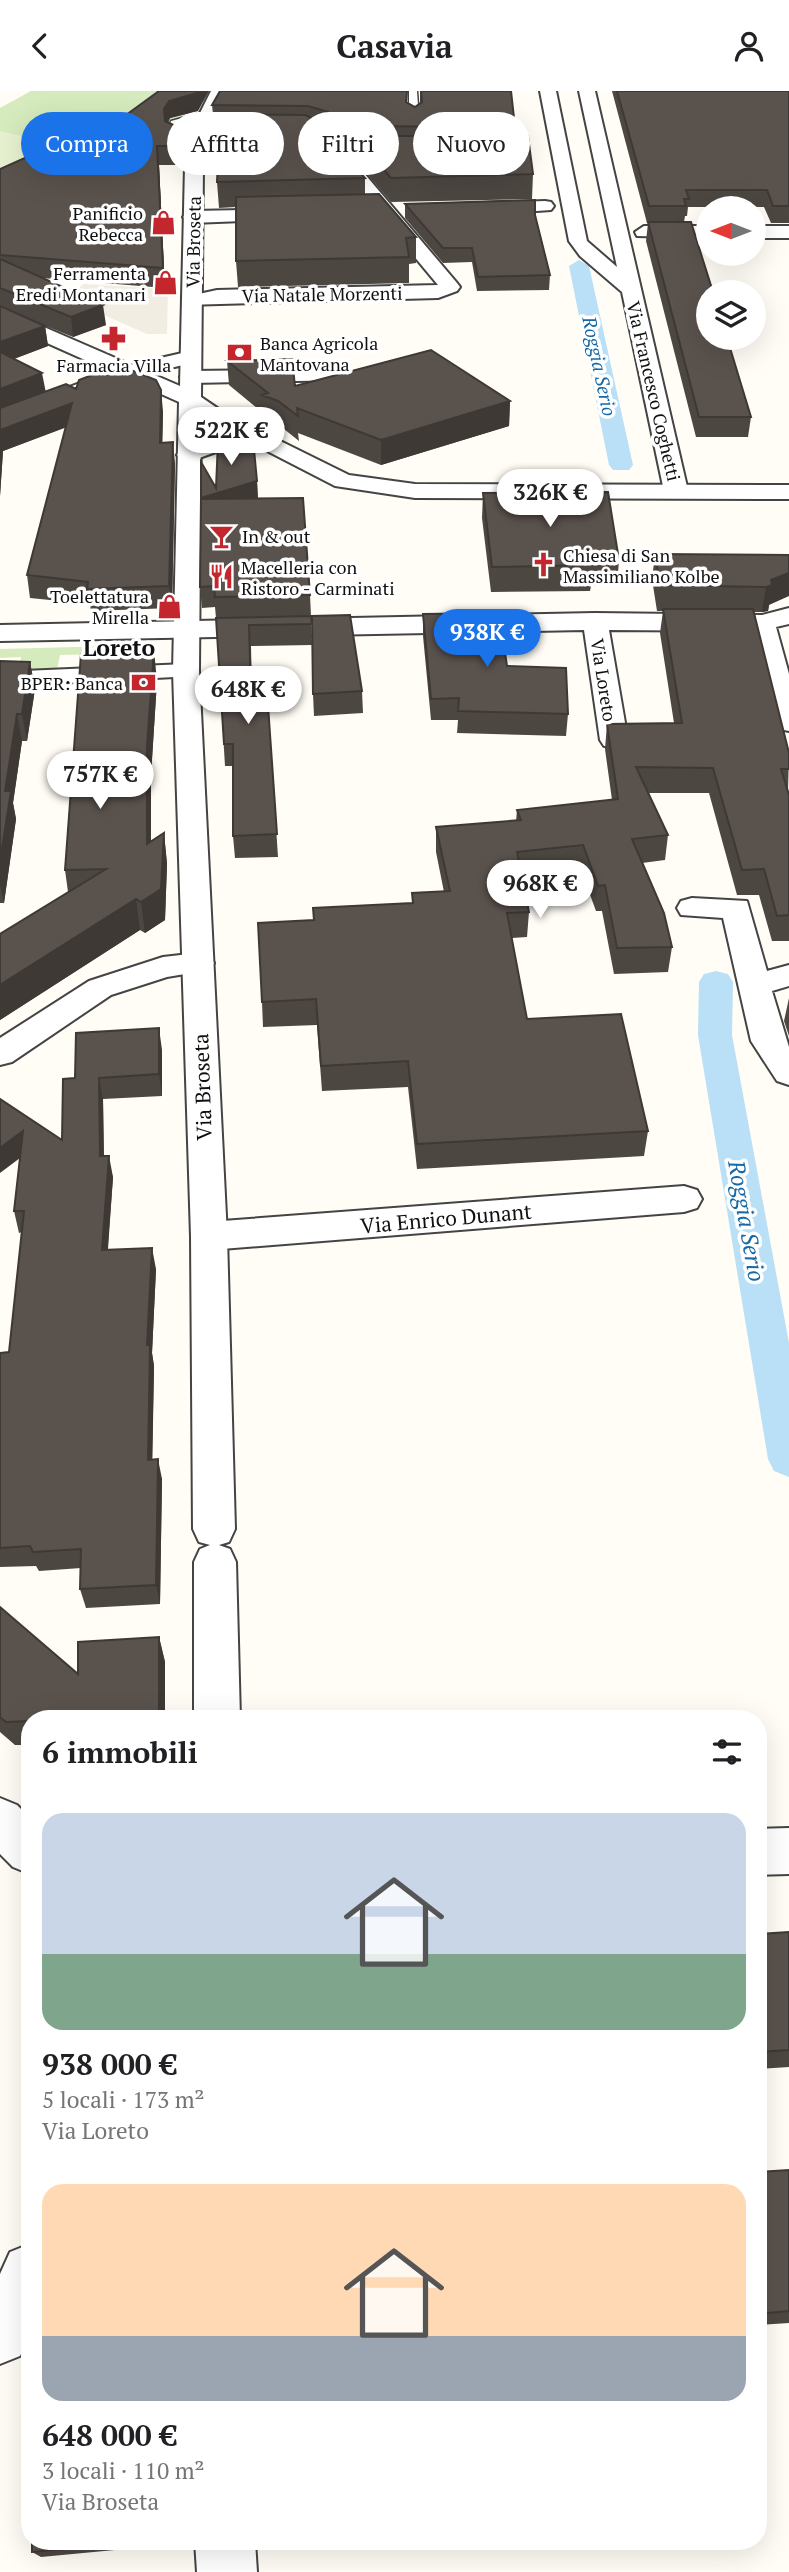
<!DOCTYPE html>
<html lang="it">
<head>
<meta charset="utf-8">
<style>
	body { margin:0; font-family:"PT Serif",serif; background:#f2f2f2; color:#202124; height:100vh; display:flex; flex-direction:column; font-size:26px; white-space:nowrap }
	* { box-sizing:border-box; margin:0 }
	p { font-size:23px; color:#757577 }
	.icon { flex:none; width:38px; height:38px; fill:none; stroke:currentColor; stroke-width:2; stroke-linecap:round; stroke-linejoin:round }
	.map { position:relative; flex:1; overflow:hidden }
	.details { position:absolute; left:21px; top:1619px; width:746px; height:840px; display:flex; flex-direction:column; background:#fff; border-radius:28px; box-shadow:0 7px 28px #0002 }
	.details>* { flex:none }
	.guide { position:absolute; left:21px; top:21px; width:747px; height:63px; display:flex; gap:14px }
	.needle { width:46px; rotate:270deg }
	.tools { position:absolute; left:696px; top:105px; display:grid; gap:14px }
	.tools a { display:grid; place-items:center; width:70px; height:70px; border-radius:50%; background:#fff; box-shadow:0 7px 28px #0002; font-size:35px }
	.price { position:absolute; translate:-50% -60px; padding:0 16px; border-radius:24px; background:#fff; color:#222; font-size:23px; line-height:46px; filter:drop-shadow(0 2px 4px #0008) }
	.price::after { content:''; position:absolute; left:50%; top:42px; width:21px; height:16px; margin-left:-10px; background:inherit; clip-path:polygon(0 0,100% 0,50% 100%) }
	.price.on { background:#1a73e8; color:#fff }
	ul { padding:0; list-style:none }
	li { display:grid; align-content:center; gap:14px; height:371px; padding:0 21px }
	li span { display:grid; place-items:center; height:217px; border-radius:21px; color:#555 }
	li>.icon { margin-inline-start:auto }
	span .icon { width:126px; height:126px; fill:#fffc; stroke-width:1 }
	li b { font-size:30px }
	h2 { display:flex; justify-content:space-between; align-items:center; height:84px; padding:0 21px; font-size:30px }
	.tag { padding:0 24px; border-radius:32px; background:#fff; box-shadow:0 7px 28px #0002; font-size:24px; line-height:63px }
	.tag.on { background:#1a73e8; color:#fff }
	header { display:flex; justify-content:space-between; align-items:center; height:91px; padding:0 21px; background:#fff; font-size:32px; font-weight:600 }
	.map>svg:first-child { display:block }
	.green { fill:#d5ebbd }
	.pitch { fill:#e6f2cf }
	.plaza { fill:#f1ede2 }
	.lines { fill:none; stroke-linecap:round; stroke-linejoin:round }
	.canal { fill:#b9e0f7; fill-rule:evenodd }
	.service-casing { stroke:#444; stroke-width:3 }
	.pedestrian-casing { stroke:#444; stroke-width:4 }
	.minor-casing { stroke:#444; stroke-width:4 }
	.tertiary-casing { stroke:#444; stroke-width:4 }
	.service { fill:#fff; fill-rule:evenodd }
	.pedestrian { fill:#fff; fill-rule:evenodd }
	.minor { fill:#fff; fill-rule:evenodd }
	.tertiary { fill:#fff; fill-rule:evenodd }
	.wall { fill:#4d4742 }
	.shaded-wall { fill:#3f3936 }
	.building { fill:#5a524d; stroke:#3f3936; stroke-width:2 }
	.labels { text-anchor:middle; dominant-baseline:central; stroke-width:7; stroke-linejoin:round; paint-order:stroke }
	.far-poi-label { font-size:18px; fill:#111; stroke:#fff; text-anchor:end }
	.far-street-label { font-size:18px; fill:#111; stroke:#fff }
	.far-water-label { font-size:19px; font-style:italic; fill:#1768a6; stroke:#fff }
	.street-label { font-size:21px; fill:#111; stroke:#fff }
	.far-district-label { font-size:23px; font-weight:bold; fill:#111; stroke:#fff }
	.water-label { font-size:23px; font-style:italic; fill:#1768a6; stroke:#fff }
</style>
</head>
<body>
<header><svg class="icon" aria-label="back" viewBox="0 0 24 24"><path d="M15 5l-7 7 7 7"/></svg>Casavia<svg class="icon" aria-label="person" viewBox="0 0 24 24"><circle cx="12" cy="8" r="4"/><path d="M4 21q1-7 8-7t8 7"/></svg></header>
<div class="map">
<svg width="789" height="2481" viewBox="0 0 789 2481">
	<rect width="100%" height="100%" fill="#fffdf5"/>
	<path class="green" d="M31,0h153l14,1 -17,27 -28,5 -47,-4 -12,13 -94,45v-70z
		M154,554l-2,24 -49,-15 -43,1 -4,18 -23,1v-4h-14l2,-13 -21,1v-9z"/>
	<path class="pitch" d="M0,40l62,14 -62,30z"/>
	<path class="plaza" d="M84,193l84,5 -1,45h-20l-82,-36z"/>
	<g class="lines">
		<path class="canal" d="M579,169l10,6 44,199 -4,5h-16l-4,-5 -40,-199z
			M716,880l12,3 5,8 -1,53 57,308v134l-15,-6 -6,-12 -70,-424 1,-53 5,-8z"/>
		<defs>
			<path id="service" d="M409,0h8l2,29 -5,3 -5,-3z
				M204,21l3,5 -29,8 -2,5 -8,-2 3,-7z"/>
			<path id="pedestrian" d="M186,573l8,2 4,5 -4,5 -194,10v-14z"/>
			<path id="minor" d="M540,0h16l31,150 30,26 -38,-176h16l93,400 -4,5h-16l-4,-5 -42,-199 -42,-36 -11,-15z
				M330,48l6,1 121,143 3,4 -3,4 -19,7 -253,7 -3,-4 3,-4 32,-7 221,-5 -114,-137 -3,-4 3,-4z
				M545,110l6,1 3,4 -3,4 -70,5 -9,-6 9,-6z
				M288,118l9,6 -2,4 -103,4 -9,-6 9,-6z
				M644,135h65v12l-72,-2 -2,-4z
				M754,135h35v12h-35z
				M191,260l7,2 3,4 -3,4 -62,16 -136,52v-15l121,-47z
				M344,278l11,6 -3,5 -161,3 -11,-6 11,-6z
				M225,343l40,2 11,7 -11,7 -38,-2 -39,14 -11,-7 3,-5z
				M789,517v16l-13,3 13,47v57l-10,-2 -4,-6 -24,-92 -142,-1 19,110 -4,6h-20l-4,-6 -16,-110 -584,11v-16l595,-12 167,2z
				M692,807l55,3 20,70 22,-6v21l-17,5 17,56v38l-12,-4 -26,-40 -28,-123 -42,-3 -4,-7 4,-7z
				M198,862l11,3 5,7 -5,7 -42,7 -56,18 -99,67 -12,3v-27l89,-57 74,-24z
				M684,1095l13,4 5,9 -5,9 -13,4 -475,38 -13,-4 -5,-10 5,-10 13,-4z
				M0,1707l17,7 13,13v56l-17,-7 -13,-13z
				M789,1737v46l-31,1v-46z
				M30,2153v91l-10,21 -20,8v-90l10,-22z"/>
			<path id="tertiary" d="M211,0h16l-20,40 -4,35 -2,231 25,17 123,61 66,9 374,1v14l-374,-1 -80,-12 -134,-69 -2,254 28,565 8,293 -6,13 -10,3 11,4 6,13 4,157h-46v-157l6,-13 10,-4 -11,-3 -6,-13 -2,-293 -18,-565 6,-269 -179,-80v-14l180,78 5,-220 6,-35z
				M195,2450h60l2,31h-60z"/>
		</defs>
		<use href="#service" class="service-casing"/>
		<use href="#pedestrian" class="pedestrian-casing"/>
		<use href="#minor" class="minor-casing"/>
		<use href="#tertiary" class="tertiary-casing"/>
		<use href="#service" class="service"/>
		<use href="#pedestrian" class="pedestrian"/>
		<use href="#minor" class="minor"/>
		<use href="#tertiary" class="tertiary"/>
	</g>
	<path class="wall" d="M420,0h91l4,36 -1,9 19,38 -1,25 -141,3 -36,-42 -1,-16h-13l-12,-14 -7,-2 43,50v17l51,42v26l-7,1v19l-171,4 -2,-26v-54l-17,1 -2,-26 1,-17h-12l-2,-25 9,-26 -1,-9 195,-3 8,5 5,-4z
		M612,0h177v132h-18l-7,-16h-76l-1,9h-2l-1,6 67,195 -3,20h-52l-50,-196 2,-18h-1z
		M198,20l-28,7 -2,4 17,26 -2,17h-24l6,123 -123,-10 64,47 -33,12 -40,-16 12,5 3,20 -34,13 31,33 31,-3 87,22 -1,32 13,20 -3,145 -81,3 -1,-7 -60,-6 -3,-23 39,-148 -63,24 -3,45v-327l115,-46z
		M405,113l130,11 15,60 -1,15 -72,1 -5,-29 -29,1 -38,-45z
		M227,270l68,25 215,15 -1,25 -128,39 -83,-32 1,8 -20,-16 -15,-5 -1,-7 -34,-28z
		M201,371l15,26 41,-7 1,18 52,96 1,21 -95,2 -1,-11 -13,1 -2,-21z
		M483,402l136,67 -2,26h-26l-1,5 -99,1 -9,-74z
		M655,463l134,1 -20,50 -1,6 -6,1h-8l35,141 -1,39 1,3v146h-17l-13,-46h-22l-28,-102h-61l20,42 -3,25 -23,3 30,84 -4,25 -54,2 -12,-63h-6l-15,-41 -59,7 7,35 -2,25 -15,1 15,81 121,112 -4,25 -227,13 -9,-82 -86,4 -5,-66 -54,2 -1,-25 51,-82 99,-17v-10l32,-1 -8,-40v-25l80,-6 1,-11 95,-10 -7,-51 2,-25 67,-1 -14,-90 3,-22h-6l-5,-32z
		M423,523l84,52 61,48 -2,22 -109,-3 1,-13h-27l-8,-84z
		M311,525l1,29 -61,1 1,47 15,-2 11,166 -43,1 -2,-22v-70h-8l-9,-148z
		M0,570l30,1 5,27 -8,52h-5l-9,62 3,16 -12,84h-4z
		M157,590l-6,94v66l13,-8 3,31 -2,56 -20,13 -5,-3 -140,90v-86l68,-42 -3,-22z
		M362,600l1,22 -49,3 -1,-22z
		M789,907v38l-5,-15z
		M162,959v46l-59,3 1,57 9,21 -5,72 48,20 -4,84 2,13 -2,94 10,19 -2,125 -74,4 -6,-19 1,-21 -42,3 -3,-5 -36,1v-214l9,-1 13,-120 -3,1 -5,-22 6,-52 -20,-60 62,41 13,-62z
		M0,1516l78,67 81,-37 6,25 -135,57v26h-15l-15,-13z
		M789,1841v135l-31,2v-135z
		M789,2079v153l-31,2v-153z
		M32,2450h125v5l-116,11 -9,-5z"/>
	<path class="shaded-wall" d="M198,0h11l-11,20 -28,7 -4,9 -2,-18 5,-8z
		M184,39l1,18 -2,17 -2,-19z
		M157,55l2,19 6,123 -2,-20z
		M103,214l3,20 -33,12 -2,-20z
		M45,235l3,20 -48,18v-22z
		M42,282l4,20 -46,19v-23z
		M161,299l2,21 -1,53 -2,-21z
		M510,310l-1,25 -128,39v-25z
		M72,312l3,21 -72,27 -3,45v-66z
		M173,351l2,21 -3,145 -3,-22z
		M257,390l1,21 -55,17 -2,-21z
		M789,482v23l-20,9 -1,6 -6,1 4,-25 5,-7z
		M154,559l3,31 -6,94v100l-4,-31v-99z
		M30,571l5,27 -8,52 -5,-27z
		M17,623l5,27 -9,62 3,16 -12,84 -4,-18v-24l5,-70z
		M164,742l3,31 -2,56 -20,13 -4,-31z
		M136,808l4,31 -140,90v-35z
		M159,937l3,22v46l-3,-22z
		M99,987l4,21 1,78 -4,-21z
		M23,1040l5,21 -28,21v-25z
		M109,1065l4,21 -7,94 -4,-21z
		M152,1157l4,21 -4,84 2,13 -2,114 -4,-20 -1,-115z
		M158,1368l4,20 -2,125 -4,-19z
		M159,1546l6,25v57h-6z"/>
	<path class="building" d="M159,0h39l-1,2 -28,8 -5,8 1,12 19,9 -3,16h-24l6,122 -163,-13v-86l107,-48 8,2z
		M220,0h187l-1,11 9,5 7,-5 -1,-11h90l4,36 -174,-1 -13,-14 -20,-6 -96,-1z
		M617,0h172v115h-16l-6,-16h-81l3,9h-5l2,7h-37z
		M207,23l98,1 9,4 51,59 -148,4 2,-42h-15z
		M354,45h174l5,38 -142,4z
		M379,103l37,43 -10,1 3,19 -173,4v-64z
		M535,109v15l15,60 -72,2 -6,-29h-29l-38,-44z
		M648,131h43l22,70h-4v46h18l24,79h-52z
		M0,168l103,46 -32,12 -71,-29z
		M0,215l45,20 -45,16z
		M431,259l79,51 -129,39 -84,-32 1,8 -20,-15 -16,-6 6,-2 -41,-32 65,-2 3,27z
		M0,261l42,21 -42,16z
		M118,274l38,15 5,10 -1,53 13,-1 -4,144 -82,3 1,-7 -61,-7 45,-172 -72,27v-22l66,-24 10,5 3,-9z
		M253,348l4,42 -56,17v-36l15,26 2,-47z
		M608,401l11,68 -27,1 1,4 -101,2 -9,-74z
		M303,407l7,97 -95,2 -1,-11 -14,1 1,-88z
		M655,463l134,1v18l-18,7 1,5 -6,2 -106,-2z
		M663,518h90l36,144v16h-8l8,26v120l-12,1 -13,-47 -22,1 -29,-102 -77,-1 32,68 -36,4 32,74 8,34 -55,1 -12,-63 -7,1 -15,-41 -66,7 12,60 -22,1 20,106 94,-5 27,117 -231,13 -9,-83 -87,5 -5,-67 -54,3 -4,-79 56,-3 -1,-12 100,-5 -1,-10 38,-2 -14,-64 85,-7 -4,-10 101,-11 -11,-75 75,-1z
		M499,522l8,53 59,2 2,46 -110,-3 1,-13 -28,1 -8,-85z
		M350,524l12,76 -49,3 -1,-78z
		M311,525l1,8 -63,1 2,68 16,-2 10,143 -44,2v-92h-9l-8,-126z
		M154,559l-7,95v99l17,-11 -3,56 -20,13 -5,-3 -136,86v-51l106,-65 -41,1 16,-216z
		M0,570l30,1 -8,52h-5l-12,77h6l-11,70z
		M159,937v46l-60,4 1,78h9l-7,94 50,-2 -5,97h3l-2,115 10,-1 -2,126 -76,4 1,-40 -48,3 -3,-6 -30,2v-195l9,-1 15,-141h-10l9,-80 -23,17v-49l62,41 1,-61 12,-1 1,-45z
		M0,1516l78,67v-32l81,-5v82h-129v2l-24,1 -6,-5z
		M789,1841v118l-31,2v-118z
		M789,2079v141l-31,3v-142z
		M32,2450h116l-116,11z"/>
	<defs>
		<symbol id="shop-bare" viewBox="-9 -9 18 18"><path d="M-5-2.5h2.3a2.7 3.5 0 0 1 5.4 0H5L5.5 6h-11ZM-1.5-2.5h3a1.5 2.3 0 0 0-3 0Z" fill="#c4262e" stroke="#fff" stroke-width="2.5" paint-order="stroke"/></symbol>
		<symbol id="pharmacy-bare" viewBox="-9 -9 18 18"><path d="M-2-6h4v4h4v4h-4v4h-4v-4h-4v-4h4Z" fill="#c4262e" stroke="#fff" stroke-width="2.5" paint-order="stroke"/></symbol>
		<symbol id="bank-bare" viewBox="-9 -9 18 18"><path d="M-6-4H6V4H-6ZM0-2.3a2.3 2.3 0 1 0 0 4.6a2.3 2.3 0 1 0 0-4.6Z" fill="#c4262e" stroke="#fff" stroke-width="2.5" paint-order="stroke"/></symbol>
		<symbol id="bar-bare" viewBox="-9 -9 18 18"><path d="M-6-5H6L.8 .8V4.5H3.5V6h-7V4.5H-.8V.8Z" fill="#c4262e" stroke="#fff" stroke-width="2.5" paint-order="stroke"/></symbol>
		<symbol id="church-bare" viewBox="-9 -9 18 18"><path d="M-1.2-6h2.4v3.5h3.3v2.4h-3.3V6h-2.4V-.1h-3.3v-2.4h3.3Z" fill="#c4262e" stroke="#fff" stroke-width="2.5" paint-order="stroke"/></symbol>
		<symbol id="restaurant-bare" viewBox="-9 -9 18 18"><path d="M-5-6h1v4h1v-4h1v4h1v-4h1v5L-1.5 .5V6h-2V.5L-5-1ZM5-6V6H3V1.5H1.5Q1.5-4 5-6Z" fill="#c4262e" stroke="#fff" stroke-width="2.5" paint-order="stroke"/></symbol>
	</defs>
	<g fill-rule="evenodd">
		<use href="#shop-bare" x="146" y="114" width="35" height="35"/>
		<use href="#shop-bare" x="148" y="174" width="35" height="35"/>
		<use href="#pharmacy-bare" x="96" y="230" width="35" height="35"/>
		<use href="#bank-bare" x="222" y="244" width="35" height="35"/>
		<use href="#bar-bare" x="204" y="428" width="35" height="35"/>
		<use href="#church-bare" x="526" y="456" width="35" height="35"/>
		<use href="#restaurant-bare" x="204" y="468" width="35" height="35"/>
		<use href="#shop-bare" x="152" y="498" width="35" height="35"/>
		<use href="#bank-bare" x="126" y="574" width="35" height="35"/>
	</g>
	<g class="labels">
		<g class="far-poi-label">
			<text x="143" y="122">Panificio<tspan x="143" dy="21">Rebecca</tspan></text>
			<text x="146" y="182">Ferramenta<tspan x="146" dy="21">Eredi Montanari</tspan></text>
			<text x="260" y="252" text-anchor="start">Banca Agricola<tspan x="260" dy="21">Mantovana</tspan></text>
			<text x="114" y="274" text-anchor="middle">Farmacia Villa</text>
			<text x="242" y="445" text-anchor="start">In &amp; out</text>
			<text x="563" y="464" text-anchor="start">Chiesa di San<tspan x="563" dy="21">Massimiliano Kolbe</tspan></text>
			<text x="241" y="476" text-anchor="start">Macelleria con<tspan x="241" dy="21">Ristoro - Carminati</tspan></text>
			<text x="149" y="505">Toelettatura<tspan x="149" dy="21">Mirella</tspan></text>
			<text x="123" y="592">BPER: Banca</text>
		</g>
		<g class="far-street-label">
			<text transform="translate(193 151) rotate(-89)">Via Broseta</text>
			<text transform="translate(322 203) rotate(-1)">Via Natale Morzenti</text>
			<text transform="translate(654 300) rotate(77)">Via Francesco Coghetti</text>
			<text transform="translate(604 589) rotate(81)">Via Loreto</text>
		</g>
		<g class="far-water-label">
			<text transform="translate(600 275) rotate(78)">Roggia Serio</text>
		</g>
		<g class="street-label">
			<text transform="translate(202 996) rotate(-92)">Via Broseta</text>
			<text transform="translate(446 1127) rotate(-5)">Via Enrico Dunant</text>
		</g>
		<g class="far-district-label">
			<text x="119" y="556">Loreto</text>
		</g>
		<g class="water-label">
			<text transform="translate(747 1130) rotate(80)">Roggia Serio</text>
		</g>
	</g>
</svg>
<div class="tools">
<a><svg class="needle" viewBox="-14 -14 28 28"><path d="M0-13l5 13h-10z" fill="#e53935"/><path d="M0 13l5-13h-10z" fill="#757577"/></svg></a>
<a><svg class="icon" aria-label="layers" viewBox="0 0 24 24"><path d="M12 4l9 5-9 5-9-5zM3 14l9 5 9-5"/></svg></a>
</div>
<b class="price" style="left:231px;top:376px">522K €</b>
<b class="price" style="left:550px;top:438px">326K €</b>
<b class="price on" style="left:487px;top:578px">938K €</b>
<b class="price" style="left:248px;top:635px">648K €</b>
<b class="price" style="left:100px;top:720px">757K €</b>
<b class="price" style="left:540px;top:829px">968K €</b>
<div class="guide">
<a class="tag on">Compra</a>
<a class="tag">Affitta</a>
<a class="tag">Filtri</a>
<a class="tag">Nuovo</a>
</div>
<section class="details">
<h2>6 immobili<svg class="icon" aria-label="filters" viewBox="0 0 24 24"><path d="M4 7h16M4 17h16"/><circle cx="9" cy="7" r="2"/><circle cx="15" cy="17" r="2"/></svg></h2>
<ul>
<li><span style="background:linear-gradient(#c9d6e8 65%,#7fa58c 0)"><svg class="icon" aria-label="home" viewBox="0 0 24 24"><path d="M3 11l9-7 9 7M6 9v11h12V9"/></svg></span><div><b>938 000 €</b><p>5 locali · 173 m²</p><p>Via Loreto</p></div></li>
<li><span style="background:linear-gradient(#ffd9b3 70%,#9aa5b1 0)"><svg class="icon" aria-label="home" viewBox="0 0 24 24"><path d="M3 11l9-7 9 7M6 9v11h12V9"/></svg></span><div><b>648 000 €</b><p>3 locali · 110 m²</p><p>Via Broseta</p></div></li>
</ul>
</section>
</div>
</body>
</html>
